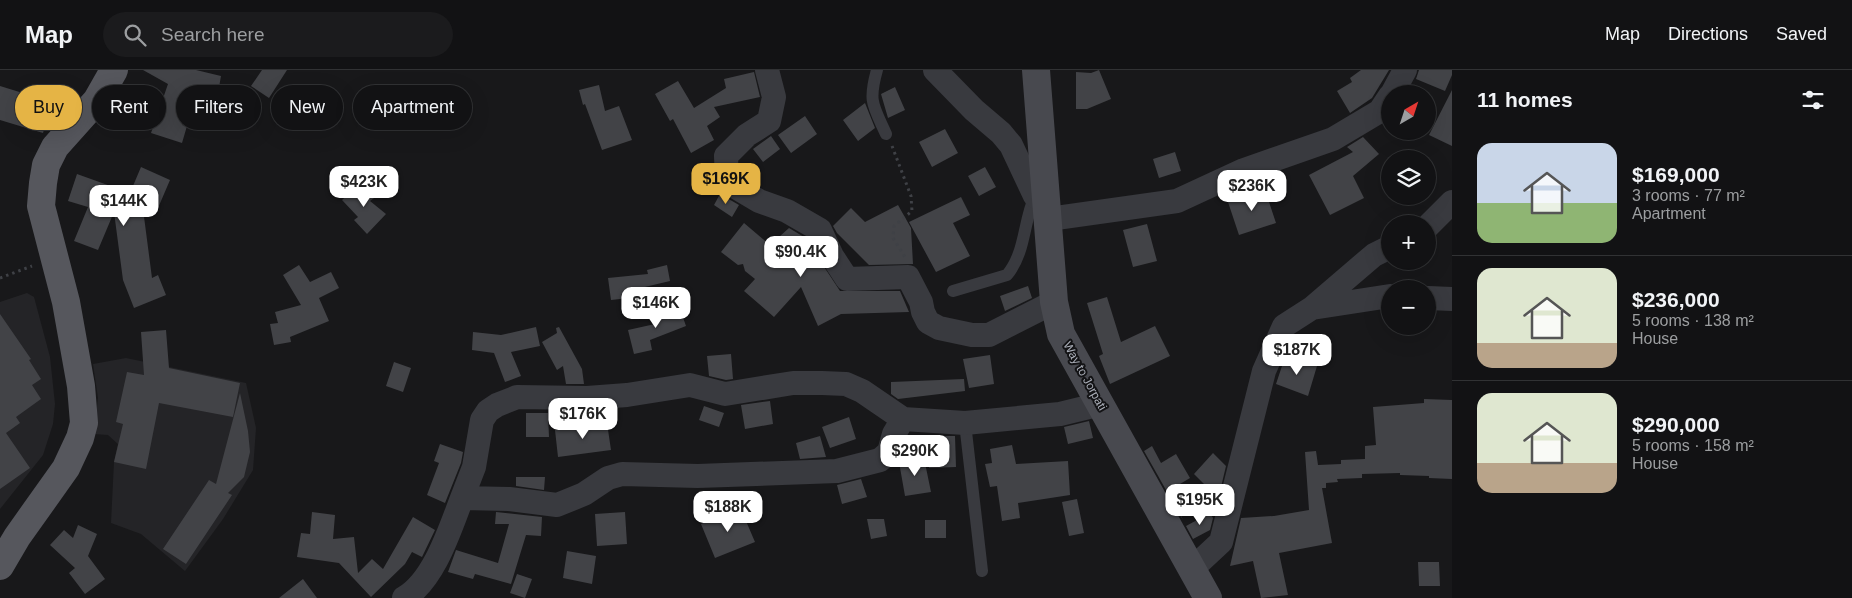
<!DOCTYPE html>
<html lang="en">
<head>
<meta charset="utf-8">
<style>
	body { margin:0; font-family:Helvetica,sans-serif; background:#1b1b1d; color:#f1f3f6; height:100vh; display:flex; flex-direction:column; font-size:19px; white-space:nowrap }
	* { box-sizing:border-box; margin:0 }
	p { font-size:16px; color:#9c9ea0 }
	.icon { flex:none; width:28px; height:28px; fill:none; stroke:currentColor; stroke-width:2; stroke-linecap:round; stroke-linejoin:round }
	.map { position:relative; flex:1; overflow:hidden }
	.side { display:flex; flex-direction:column; background:#121214; width:400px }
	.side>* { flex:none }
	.banner { position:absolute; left:15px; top:15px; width:475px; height:45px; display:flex; gap:10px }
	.needle { width:32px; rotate:39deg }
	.buttons { position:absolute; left:1381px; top:15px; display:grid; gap:10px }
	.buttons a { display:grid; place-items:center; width:55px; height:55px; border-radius:50%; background:#121214; box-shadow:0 5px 20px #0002,0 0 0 1px #313234; font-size:25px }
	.price { position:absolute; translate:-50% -42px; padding:0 11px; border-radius:10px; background:#fff; color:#222; font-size:16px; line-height:32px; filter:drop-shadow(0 1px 2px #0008) }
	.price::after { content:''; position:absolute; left:50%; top:30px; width:15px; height:11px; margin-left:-8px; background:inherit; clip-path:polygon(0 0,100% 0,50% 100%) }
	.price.on { background:#e5b445; color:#111 }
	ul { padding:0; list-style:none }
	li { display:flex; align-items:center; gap:15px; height:125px; padding:0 25px }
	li+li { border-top:1px solid #313234 }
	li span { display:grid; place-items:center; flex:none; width:140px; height:100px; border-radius:15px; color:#555 }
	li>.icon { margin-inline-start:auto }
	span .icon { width:60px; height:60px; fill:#fffc; stroke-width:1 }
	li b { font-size:21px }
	h2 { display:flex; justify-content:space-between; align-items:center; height:60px; padding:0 25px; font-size:21px }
	.tag { padding:0 18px; border-radius:22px; background:#121214; box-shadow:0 5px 20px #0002,0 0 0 1px #313234; font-size:18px; line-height:45px }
	.tag.on { background:#e5b445; color:#111 }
	header { display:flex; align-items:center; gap:30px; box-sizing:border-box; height:70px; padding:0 25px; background:#121214; border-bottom:1px solid #313234 }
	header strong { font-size:24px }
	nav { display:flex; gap:28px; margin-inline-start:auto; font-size:18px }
	.search { width:350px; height:45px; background:#1b1b1d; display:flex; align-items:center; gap:12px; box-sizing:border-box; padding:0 18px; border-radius:28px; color:#9c9ea0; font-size:19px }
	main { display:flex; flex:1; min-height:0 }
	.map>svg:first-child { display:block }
	.built { fill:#242427 }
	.building { fill:#424347 }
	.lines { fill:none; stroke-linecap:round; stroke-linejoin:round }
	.path { stroke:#3f4146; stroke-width:3; stroke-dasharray:2.5 4; stroke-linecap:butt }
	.lane { stroke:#393a3f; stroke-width:12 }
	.street { stroke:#393a3f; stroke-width:24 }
	.secondary { stroke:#48494f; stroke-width:28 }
	.primary { stroke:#56575d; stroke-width:28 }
	.labels { text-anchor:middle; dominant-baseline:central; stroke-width:4; stroke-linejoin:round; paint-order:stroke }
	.street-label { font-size:12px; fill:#abafb9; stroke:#131315 }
</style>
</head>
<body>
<header>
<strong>Map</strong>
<div class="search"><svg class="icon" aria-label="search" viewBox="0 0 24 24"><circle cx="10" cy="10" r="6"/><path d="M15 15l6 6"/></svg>Search here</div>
<nav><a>Map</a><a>Directions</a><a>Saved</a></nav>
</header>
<main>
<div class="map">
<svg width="1452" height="528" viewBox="0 0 1452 528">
	<rect width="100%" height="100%" fill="#18181a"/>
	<path class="built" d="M27,223l7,4 16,60 5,47 -2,20 -10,31 -43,54v-207z
		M126,288l120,25 10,45 -3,42 -30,49 -38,52 -44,-37 -30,-11 3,-61 4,-18 -10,-9 -14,-1 4,-36 -5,-34z"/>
	<path class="building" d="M143,0h53l25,6 -3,17 -18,-4 -2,6 -5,-1 -11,31 5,1 -5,17 -31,-10 17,-49z
		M262,0h25l-18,28 -18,-12z
		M1099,0l12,29 -24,10h-11v-37l15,1z
		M1361,0h28l-17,28 -22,15 -13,-22 15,-9 -2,-4z
		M1419,0h33v5l-7,16 -29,-12z
		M754,2l6,25 -46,10 6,10 -13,9 7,14 -23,13 -18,-34 -3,2 -15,-27 23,-13 16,27 32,-20 -2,-9z
		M599,15l6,26 14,-5 13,34 -30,10 -17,-46 -2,1 -4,-15z
		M0,16l52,16 -9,31 -43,-13z
		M895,17l10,23 -17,8 -7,-24z
		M1452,20v56l-23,-11z
		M865,33l10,25 -17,13 -15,-21z
		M805,46l12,18 -26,19 -13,-18z
		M945,59l13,24 -26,14 -13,-25z
		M771,66l9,13 -17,13 -10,-13z
		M1363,67l16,17 -26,22 11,22 -34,17 -21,-40 44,-23 -6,-5z
		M1175,82l6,19 -22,7 -6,-19z
		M141,97l29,13 -15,35 -12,-6 9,69 6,-3 8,20 -32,13 -11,-28 -9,-68 -16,38 -24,-9 14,-34 -20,-6 9,-27 53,19z
		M985,97l11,20 -17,9 -11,-20z
		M361,113l13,15 -4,3 16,13 -19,20 -13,-14 4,-3 -16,-17z
		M1265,120l11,33 -37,12 -11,-33z
		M720,124l19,11 -7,12 -18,-12z
		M961,127l9,18 -17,8 17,33 -34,16 -27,-50z
		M898,135l13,23 2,36 -44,1 -32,-32 -4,-7 18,-18 14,14z
		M744,153l26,22 19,-17 20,12 2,7 29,44h60l9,21 -68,2 -23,12 -17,-39 -27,30 -30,-26 11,-12 -10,-8 -2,-7 -5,1 -17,-13z
		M1147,154l10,37 -24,6 -10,-37z
		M299,195l11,17 21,-10 8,16 -20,10 10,23 -39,16 1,5 -17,3 -4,-21 8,-1 -3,-11 26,-7 -18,-30z
		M667,195l3,16 -42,10 1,7 -18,2 -3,-22 40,-4 -1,-4z
		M1028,216l4,12 -27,13 -5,-15z
		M1107,227l14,45 34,-16 15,30 -60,28 -11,-28 4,-2 -16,-51z
		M679,236l7,20 -36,14 2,10 -18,4 -6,-24 27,-6 -3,-8z
		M0,244l31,45 -2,1 12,19 -9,6 9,14 -25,18 4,6 -14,10 24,35 -30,21z
		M536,257l4,19 -29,6 10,24 -16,6 -11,-29 -22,-3 1,-18 28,3z
		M559,257l23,42 2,15h-18l-3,-18 -6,4 -15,-28 15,-9 -1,-5z
		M166,260l3,38 71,15 -7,34 -74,-14 -13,66 -32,-7 9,-38 -7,-2 11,-50 17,3 -3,-43z
		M731,284l2,25 -7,1 -17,-4 -2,-20z
		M990,285l4,29 -25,4 -6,-29z
		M1285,287l32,9 -9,30 -32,-12z
		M394,292l17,6 -8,24 -17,-6z
		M964,309l1,12 -67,8 -7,-5v-12z
		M240,323l8,38 2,21 -6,25 -16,16 4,2 -46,69 -23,-15 46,-69 7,4z
		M1424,329l28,1v79l-23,-1v-2l-29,-1v-2l-38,1v4l-25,1 1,3 -12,1v5h-4l10,55 -53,10 9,42 -27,3 -8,-37 -23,5 11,-48 33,-2 35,-6 -4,-58 11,-1 2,14 23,-1v-4l24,-1v-13l11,-1 -3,-38 51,-4z
		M770,331l3,23 -28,5 -4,-24z
		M704,336l20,7 -5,14 -20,-7z
		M526,343h22l1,24h-23z
		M849,347l7,22 -26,9 -8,-21z
		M1089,351l4,17 -25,6 -4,-17z
		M607,353l4,27 -53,7 -3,-27z
		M820,366l6,21 -26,2 -4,-16z
		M928,366h27l1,31 -27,1z
		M440,374l23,8 -2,11 -16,40 -18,-8 12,-32 -5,-2z
		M1012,375l4,19 52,-3 2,34 -52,8 2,15 -18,3 -5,-35 -7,1 -5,-23 7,-1 -2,-14z
		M1152,376l9,17 15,-9 14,24 -20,12 13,30 -39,-69z
		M1213,383l13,13 -5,21 -7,7 -20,-20z
		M924,388l7,34 -26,4 -6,-34z
		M516,407h29l-1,13 -28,-4z
		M861,409l6,18 -25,7 -5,-19z
		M1077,429l7,34 -15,3 -7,-34z
		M740,437l15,35 -40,16 -14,-34z
		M312,442l23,3 -2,24 21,-2 4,36 14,-14 11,10 30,-52 22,13 -13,27 -10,-5 -7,12 -34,33 -32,-34 -42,-6 4,-24 9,1z
		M496,442l46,5 -1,19 -15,-1 -15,49 -36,-10 -2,5 -25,-7 8,-22 42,13 11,-39h-14z
		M625,442l2,32 -30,2 -2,-32z
		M1210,443l3,5 -3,12 -17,9 -7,-13z
		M867,449h17l3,17 -16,3z
		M925,450h21v18h-21z
		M78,455l19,9 -9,22 17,23 -20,15 -16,-21 6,-5 -25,-23 14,-15 9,8z
		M567,481l29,5 -4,28 -29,-6z
		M1418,492h21l1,24h-21z
		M517,504l15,5 -7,19 -15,-5z
		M303,509l14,19h-38z"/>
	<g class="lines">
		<path class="path" d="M892,76l19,50 1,15 -18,15 -1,12 12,19
			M0,208l32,-12"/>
		<path class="lane" d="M877,0c-9,32 -4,35 9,64
			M953,221l54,-16c19,-23 16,-53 28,-79
			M965,353l17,148"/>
		<path class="street" d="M767,0l7,27 -5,24 -22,14 -21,21 1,26 32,19 28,10 33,19 12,26 15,23 61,-2 13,25 2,10 5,10 11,6 33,7h17l65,-33
			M935,0l39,40 27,23 10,12 24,51 12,6
			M1392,24l13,-24
			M1049,149l128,-18 67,-31 89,-31 47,-28 10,-15
			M1428,156l24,-24
			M1428,228l24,1
			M1312,238l78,-12
			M462,428l12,-31 8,-47 6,-9 9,-6 20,-8 70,1 40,-3 63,-10 35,9 68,-11h29l24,1 16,7 41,28 62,4 95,-9 41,-10
			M1192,499l29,-27 43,-171 20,-45 28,-18 62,-53 16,-8
			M404,528c30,-17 46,-69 58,-100l47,1 48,6 27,-11 24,-16 14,-4 76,2 139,-5 43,-11 9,-8 5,-18 9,-15"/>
		<path class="secondary" d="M1036,0l18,232 7,32 147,264"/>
		<path class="primary" d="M0,496l17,-29 49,-69 14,-30 4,-15 -3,-37 -15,-84 -25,-96 2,-23 3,-18 9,-18 42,-47 17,-30"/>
	</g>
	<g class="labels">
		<g class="street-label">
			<text transform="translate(1085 306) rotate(61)">Way to Jorpati</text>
		</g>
	</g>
</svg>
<div class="buttons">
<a><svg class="needle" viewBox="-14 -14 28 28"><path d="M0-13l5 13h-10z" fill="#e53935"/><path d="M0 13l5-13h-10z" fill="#9c9ea0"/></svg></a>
<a><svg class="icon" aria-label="layers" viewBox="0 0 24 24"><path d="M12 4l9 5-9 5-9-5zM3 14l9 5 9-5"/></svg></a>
<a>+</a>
<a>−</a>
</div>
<b class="price on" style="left:726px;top:135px">$169K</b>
<b class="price" style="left:364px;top:138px">$423K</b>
<b class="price" style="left:1252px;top:142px">$236K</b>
<b class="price" style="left:124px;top:157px">$144K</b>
<b class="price" style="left:801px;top:208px">$90.4K</b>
<b class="price" style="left:656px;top:259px">$146K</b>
<b class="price" style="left:1297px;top:306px">$187K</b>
<b class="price" style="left:583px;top:370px">$176K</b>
<b class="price" style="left:915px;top:407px">$290K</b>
<b class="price" style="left:1200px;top:456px">$195K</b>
<b class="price" style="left:728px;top:463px">$188K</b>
<div class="banner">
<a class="tag on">Buy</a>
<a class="tag">Rent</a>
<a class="tag">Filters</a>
<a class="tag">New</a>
<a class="tag">Apartment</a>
</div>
</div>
<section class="side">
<h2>11 homes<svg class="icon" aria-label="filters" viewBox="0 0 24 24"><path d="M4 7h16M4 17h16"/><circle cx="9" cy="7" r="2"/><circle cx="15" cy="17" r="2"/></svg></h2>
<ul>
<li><span style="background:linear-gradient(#c9d6e8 60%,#8fb573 0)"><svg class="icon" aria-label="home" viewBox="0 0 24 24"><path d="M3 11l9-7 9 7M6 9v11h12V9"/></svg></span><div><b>$169,000</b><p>3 rooms · 77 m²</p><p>Apartment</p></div></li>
<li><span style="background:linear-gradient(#dfe7d0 75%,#b9a48a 0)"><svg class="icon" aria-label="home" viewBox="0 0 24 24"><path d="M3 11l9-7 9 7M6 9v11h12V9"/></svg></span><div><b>$236,000</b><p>5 rooms · 138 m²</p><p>House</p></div></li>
<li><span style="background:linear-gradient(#dfe7d0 70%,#b9a48a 0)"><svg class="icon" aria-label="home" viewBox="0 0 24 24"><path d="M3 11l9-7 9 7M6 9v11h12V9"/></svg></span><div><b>$290,000</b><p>5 rooms · 158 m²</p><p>House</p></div></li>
</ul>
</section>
</main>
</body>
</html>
